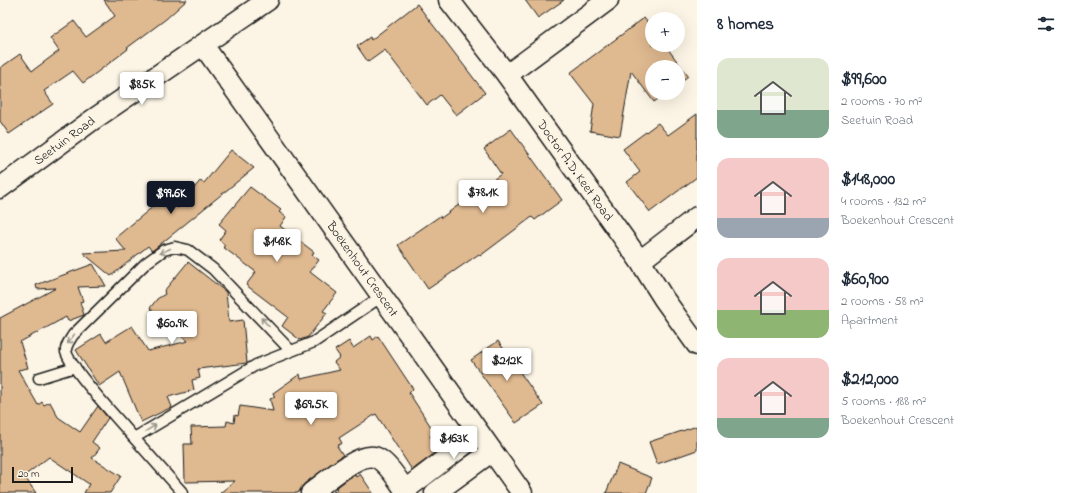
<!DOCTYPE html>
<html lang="en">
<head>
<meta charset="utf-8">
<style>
	body { margin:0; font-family:"Indie Flower",sans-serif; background:#f6f6f7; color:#1f2937; height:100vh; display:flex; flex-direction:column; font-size:15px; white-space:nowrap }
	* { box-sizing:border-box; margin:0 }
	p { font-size:13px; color:#747a83 }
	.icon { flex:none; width:22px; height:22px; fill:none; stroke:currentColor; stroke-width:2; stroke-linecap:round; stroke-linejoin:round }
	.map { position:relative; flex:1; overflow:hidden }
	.sheet { display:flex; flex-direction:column; background:#fff; width:380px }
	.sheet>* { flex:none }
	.buttons { position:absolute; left:645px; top:12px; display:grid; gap:8px }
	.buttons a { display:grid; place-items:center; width:40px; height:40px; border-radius:50%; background:#fff; box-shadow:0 4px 16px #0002; font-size:20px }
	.scale { position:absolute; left:12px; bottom:10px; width:61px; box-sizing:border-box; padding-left:4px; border:2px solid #1c1c1c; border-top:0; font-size:11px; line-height:14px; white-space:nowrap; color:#1c1c1c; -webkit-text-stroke:3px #fcf5e5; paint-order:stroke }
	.price { position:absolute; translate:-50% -34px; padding:0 9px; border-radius:4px; background:#fff; color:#222; font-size:13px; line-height:26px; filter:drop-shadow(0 1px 2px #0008) }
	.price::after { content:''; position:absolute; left:50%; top:24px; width:12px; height:9px; margin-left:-6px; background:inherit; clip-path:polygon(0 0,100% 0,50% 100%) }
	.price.on { background:#111827; color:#fff }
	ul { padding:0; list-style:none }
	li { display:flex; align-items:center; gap:12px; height:100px; padding:0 20px }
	li span { display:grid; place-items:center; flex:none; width:112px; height:80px; border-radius:12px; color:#555 }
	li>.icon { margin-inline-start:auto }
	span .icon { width:48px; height:48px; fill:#fffc; stroke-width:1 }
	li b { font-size:17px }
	h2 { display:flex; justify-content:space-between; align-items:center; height:48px; padding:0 20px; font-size:17px }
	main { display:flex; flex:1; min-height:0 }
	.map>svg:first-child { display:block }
	.building { fill:#dfb990; stroke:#1c1c1c }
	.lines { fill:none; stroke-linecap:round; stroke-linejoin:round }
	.lane-casing { stroke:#1c1c1c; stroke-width:13 }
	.street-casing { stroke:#1c1c1c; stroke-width:23 }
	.lane { stroke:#fcf5e5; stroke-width:10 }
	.street { stroke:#fcf5e5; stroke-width:20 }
	.oneway { stroke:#97938b }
	.labels { text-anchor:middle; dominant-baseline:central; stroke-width:3; stroke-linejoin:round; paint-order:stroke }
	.street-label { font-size:13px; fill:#1c1c1c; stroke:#fcf5e5 }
</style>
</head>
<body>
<main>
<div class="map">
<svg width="697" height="493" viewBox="0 0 697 493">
	<rect width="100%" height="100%" fill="#fcf5e5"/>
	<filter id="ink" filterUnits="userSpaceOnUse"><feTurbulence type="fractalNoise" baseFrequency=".025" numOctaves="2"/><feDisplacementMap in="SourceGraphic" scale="8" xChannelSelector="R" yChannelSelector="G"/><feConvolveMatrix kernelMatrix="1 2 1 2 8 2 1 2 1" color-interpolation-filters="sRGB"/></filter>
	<g filter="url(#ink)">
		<path class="building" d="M104,0h83l-21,19 -39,29 1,1 -45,34 -10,-12 -29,20 9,13 -44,30 -9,-13v-53l20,-14 12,17 27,-20 -9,-13 24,-17 12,16 29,-21z
			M525,0h39l-26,18z
			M417,4l68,89 -29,22 -16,-20 -13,10 -42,-55 -17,12 -11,-16 13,-9 1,3z
			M644,18l8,10v17h13l23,31 -10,8v-17h-26v26h14l-12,9 -23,-31 -11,65 -30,-5 4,-27 -24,-31z
			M697,114v63l-47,35 -23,-30 13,-10 -17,-23 35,-26 10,12z
			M511,129l51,71 -27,20 -3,-3 -52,39 -1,-2 -51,35 -30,-44 42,-29 1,2 60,-44 -17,-25z
			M231,150l23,18 -102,83 -4,-5 -37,30 -28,-23 43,-2 -11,-13 52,-43 11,13 22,-27 4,2z
			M250,187l31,23 -2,2 7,5 -6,9 34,26 -2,3 7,5 -9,12 27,21 -14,18 4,2 -19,24 -8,3 -18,-14 6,-9 -42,-32 10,-13 -33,-25 2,-2 -6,-5 7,-10 -7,-6z
			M188,262l38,30 3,30 14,-2 4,43 -49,6 2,9 -8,2 2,10 -26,7 4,10 -31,15 -21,-50 -21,14 -23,-36 25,-16 5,8 26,-16 16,25 40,-10 -38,-33 7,-9 8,-5 -1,-3z
			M93,264l13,22 -28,1 5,14 -3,1 4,13 -16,6 -2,-4 -46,25 8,26 -10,2 20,35 4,-3 2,3 6,-3 8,15 22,15 18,-26 10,12 -16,24 8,6 -8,10 29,18 -11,17h-26l5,-9 -40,-27 -25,19 12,17h-36v-175l56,-30 -19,1 -1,-4z
			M371,336l2,4 5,-4 35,53 -4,4 26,40 -5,3 6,10 -5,4 3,4 -22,16 -36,-56 -37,24 3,5 -5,3 6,9 -39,29 -6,9h-78l15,-12 -50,1 -1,-38h8l-1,-17 35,-1 1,-5 7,2 1,-8 3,1 2,-10 33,5 -3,-12 5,-2 -2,-4 27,-19 1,5 39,-9 -6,-8 6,-5 -5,-7 14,-9 4,7z
			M498,341l45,64 -27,18 -45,-63z
			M697,426v24l-40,14 -8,-22z
			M618,464l34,14 -6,15h-40z
			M360,474l13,19h-41l5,-3 -1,-2 13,-10 6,-3 1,2z"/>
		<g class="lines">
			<defs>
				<path id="lane" d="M291,351l-78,-82 -25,-19 -13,-3 -11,3 -18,13 -73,72c-3,5 -8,11 -7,17 6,19 54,69 68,86l122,-73 58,-23 68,-46
					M39,378l36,-11
					M134,438l48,54"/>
				<g id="street">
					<path id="s1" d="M449,0l58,75 133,186 24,38 33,46"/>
					<path id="s2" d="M203,45l319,448"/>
					<path d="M507,75l101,-75"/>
					<path id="s3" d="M0,188l91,-67 177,-121"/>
					<path d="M640,261l57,-44"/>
					<path d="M405,490l73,-56"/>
					<path d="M311,493c13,-10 50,-43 66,-35 12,6 22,24 30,35"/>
					<path d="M435,493l56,-41"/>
				</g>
			</defs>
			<use href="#lane" class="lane-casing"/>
			<use href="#street" class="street-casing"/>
			<use href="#lane" class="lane"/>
			<use href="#street" class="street"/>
		</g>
		<defs><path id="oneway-shaft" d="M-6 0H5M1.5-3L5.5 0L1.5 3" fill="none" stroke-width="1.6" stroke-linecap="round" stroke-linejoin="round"/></defs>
		<g class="oneway">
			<use href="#oneway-shaft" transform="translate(165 251) rotate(155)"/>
			<use href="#oneway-shaft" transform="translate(265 322) rotate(-132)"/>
			<use href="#oneway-shaft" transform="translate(71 339) rotate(125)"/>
			<use href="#oneway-shaft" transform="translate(151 428) rotate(-31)"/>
		</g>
	</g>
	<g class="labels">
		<g class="street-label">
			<text stroke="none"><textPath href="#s3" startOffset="80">Seetuin Road</textPath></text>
			<text stroke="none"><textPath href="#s1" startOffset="212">Doctor A.D. Keet Road</textPath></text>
			<text stroke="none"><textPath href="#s2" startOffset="275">Boekenhout Crescent</textPath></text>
		</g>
	</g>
</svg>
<div class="buttons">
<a>+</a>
<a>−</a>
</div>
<div class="scale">20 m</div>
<b class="price" style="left:142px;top:106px">$85K</b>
<b class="price" style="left:483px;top:214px">$78.1K</b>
<b class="price on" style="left:171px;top:215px">$99.6K</b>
<b class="price" style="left:277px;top:263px">$148K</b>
<b class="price" style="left:172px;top:345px">$60.9K</b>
<b class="price" style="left:507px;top:382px">$212K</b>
<b class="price" style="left:311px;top:426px">$69.5K</b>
<b class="price" style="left:454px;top:460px">$163K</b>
</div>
<section class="sheet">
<h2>8 homes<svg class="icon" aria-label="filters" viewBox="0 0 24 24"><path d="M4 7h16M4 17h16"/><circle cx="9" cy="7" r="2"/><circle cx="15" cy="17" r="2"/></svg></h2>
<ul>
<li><span style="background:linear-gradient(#dfe7d0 65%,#7fa58c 0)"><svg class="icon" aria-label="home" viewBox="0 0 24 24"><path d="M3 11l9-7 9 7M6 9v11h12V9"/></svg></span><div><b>$99,600</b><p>2 rooms · 70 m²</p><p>Seetuin Road</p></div></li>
<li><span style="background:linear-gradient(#f6c9c9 75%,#9aa5b1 0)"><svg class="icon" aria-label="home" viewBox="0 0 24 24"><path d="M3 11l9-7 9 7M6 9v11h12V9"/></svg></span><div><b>$148,000</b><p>4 rooms · 132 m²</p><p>Boekenhout Crescent</p></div></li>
<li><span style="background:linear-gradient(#f6c9c9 65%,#8fb573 0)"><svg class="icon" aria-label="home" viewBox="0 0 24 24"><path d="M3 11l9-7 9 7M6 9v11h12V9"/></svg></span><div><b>$60,900</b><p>2 rooms · 58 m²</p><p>Apartment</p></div></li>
<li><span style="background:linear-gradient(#f6c9c9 75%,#7fa58c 0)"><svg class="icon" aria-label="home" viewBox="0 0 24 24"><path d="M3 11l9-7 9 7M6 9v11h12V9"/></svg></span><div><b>$212,000</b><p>5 rooms · 188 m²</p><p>Boekenhout Crescent</p></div></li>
</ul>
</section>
</main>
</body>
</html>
